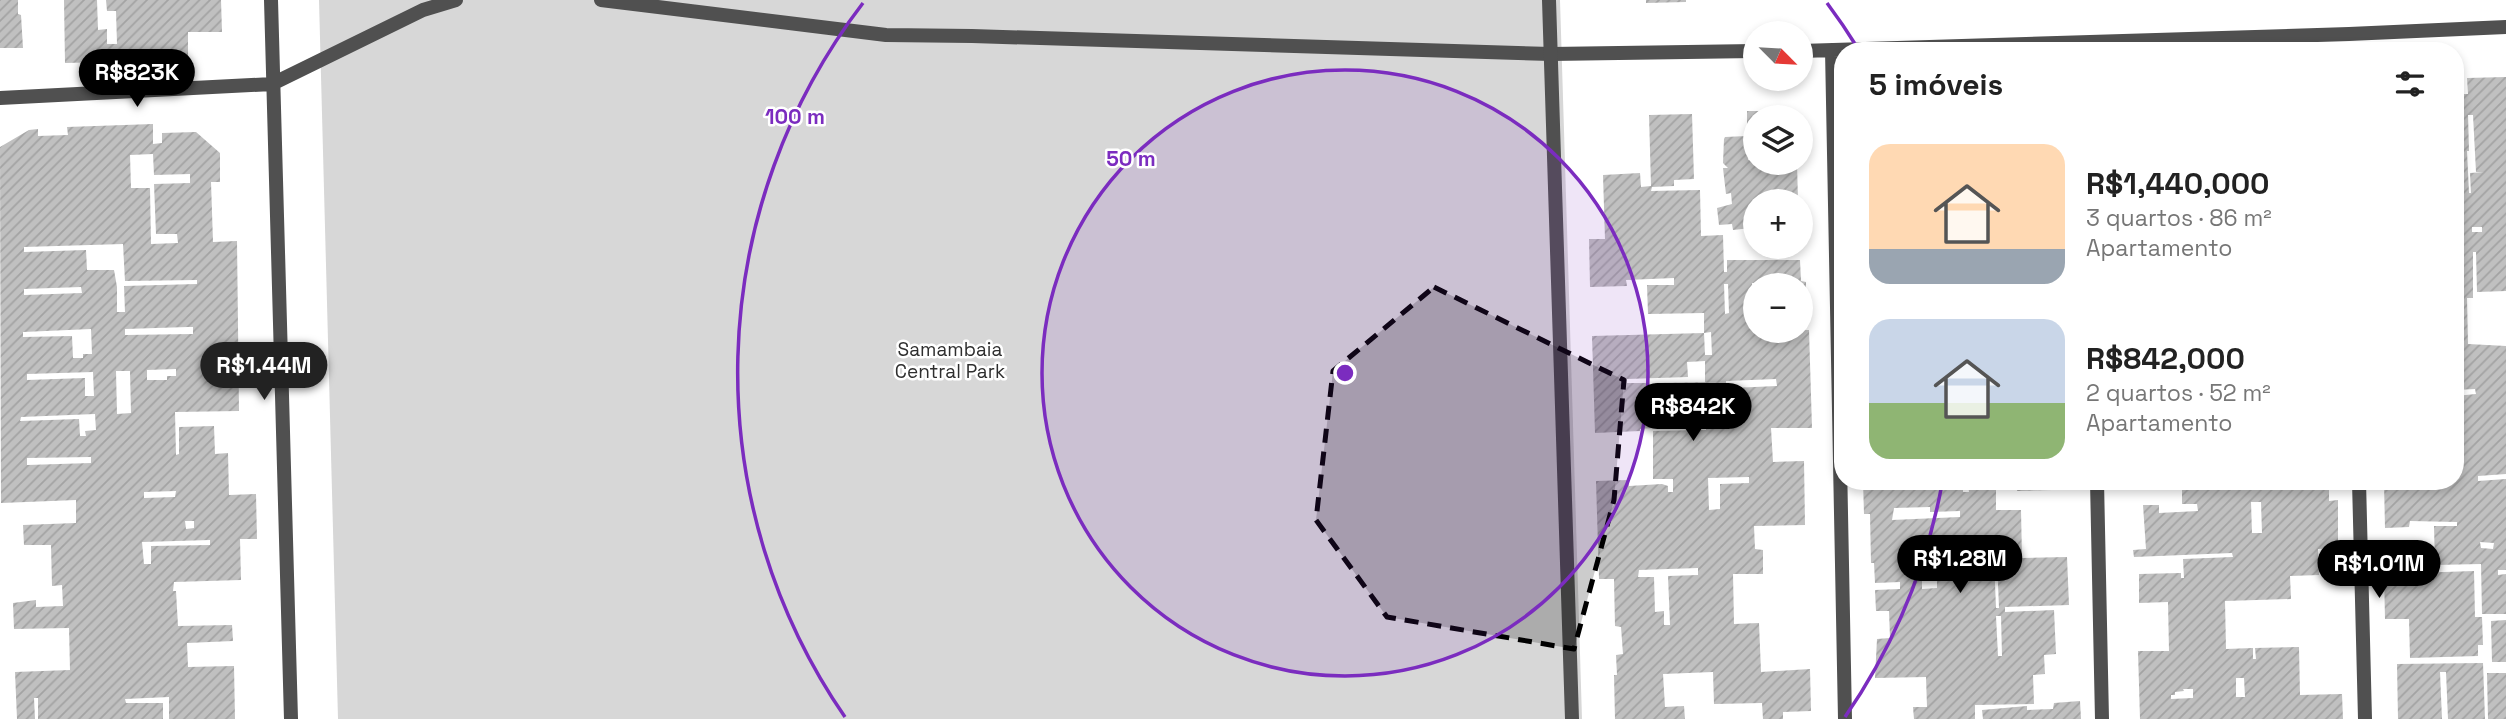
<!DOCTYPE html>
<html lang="pt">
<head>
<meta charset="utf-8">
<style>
	body { margin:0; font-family:"Space Grotesk",sans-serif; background:#f2f2f2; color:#222; height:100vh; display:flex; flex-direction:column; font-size:26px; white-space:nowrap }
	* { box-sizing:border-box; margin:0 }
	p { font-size:23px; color:#767676 }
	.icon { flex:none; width:38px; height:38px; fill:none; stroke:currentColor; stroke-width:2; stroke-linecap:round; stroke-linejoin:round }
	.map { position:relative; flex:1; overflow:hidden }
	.side { position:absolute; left:1834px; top:42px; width:630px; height:448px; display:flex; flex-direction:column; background:#fff; border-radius:28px; box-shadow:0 4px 10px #0003 }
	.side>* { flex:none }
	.needle { width:46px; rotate:114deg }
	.controls { position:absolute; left:1743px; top:21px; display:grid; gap:14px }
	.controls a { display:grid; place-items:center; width:70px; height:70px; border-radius:50%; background:#fff; box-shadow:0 4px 10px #0003; font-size:35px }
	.price { position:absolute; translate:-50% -60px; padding:0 16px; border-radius:24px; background:#000; color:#fff; font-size:23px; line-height:46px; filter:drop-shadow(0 2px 4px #0008) }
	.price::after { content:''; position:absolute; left:50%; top:42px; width:21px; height:16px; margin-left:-10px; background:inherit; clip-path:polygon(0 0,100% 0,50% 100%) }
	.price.on { background:#222; color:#fff }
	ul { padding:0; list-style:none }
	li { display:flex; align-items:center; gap:21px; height:175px; padding:0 35px }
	li span { display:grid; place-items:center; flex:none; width:196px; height:140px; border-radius:21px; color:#555 }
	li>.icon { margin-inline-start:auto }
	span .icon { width:84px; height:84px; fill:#fffc; stroke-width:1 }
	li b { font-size:30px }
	h2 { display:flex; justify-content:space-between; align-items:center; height:84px; padding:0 35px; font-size:30px }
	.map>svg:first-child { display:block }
	.green { fill:#d7d7d7 }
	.building { fill:url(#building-hatch); fill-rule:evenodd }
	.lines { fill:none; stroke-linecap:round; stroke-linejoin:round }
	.minor { stroke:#505050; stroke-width:14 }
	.tertiary { stroke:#505050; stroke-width:14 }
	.marked { fill:#000; fill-opacity:0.2; stroke:#000; stroke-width:5; stroke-dasharray:14 9; stroke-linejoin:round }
	.ring { fill:none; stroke:#7b2cbf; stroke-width:3.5 }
	.labels { text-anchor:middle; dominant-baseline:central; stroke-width:5; stroke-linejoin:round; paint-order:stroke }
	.park-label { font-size:19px; fill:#2e2e2e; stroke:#fff }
	.centre { fill:#7b2cbf; stroke:#fff; stroke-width:3.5 }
	.ring-label { font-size:21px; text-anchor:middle; font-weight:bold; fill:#7b2cbf; stroke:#fff; stroke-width:5; stroke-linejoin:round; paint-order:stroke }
</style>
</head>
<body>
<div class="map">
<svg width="2506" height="719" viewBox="0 0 2506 719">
	<defs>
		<pattern id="building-hatch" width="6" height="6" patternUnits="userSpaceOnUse" patternTransform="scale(1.75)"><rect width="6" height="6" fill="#c0c0c0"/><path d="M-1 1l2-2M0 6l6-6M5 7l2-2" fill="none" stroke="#a3a3a3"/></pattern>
	</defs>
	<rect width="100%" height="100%" fill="#fff"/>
	<path class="green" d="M319,0h1241l22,719h-1244z"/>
	<path class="building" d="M0,0h18v14l3,1 2,33h-23z
		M64,0h33l1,30 9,-1v15h10l-1,-33h-9l-1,-11h115l1,32h-34v28l-123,3z
		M1646,0h40v2l-40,1z
		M2506,77v214l-29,1 -1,-40h-3v46h-6l1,46 38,2v128l-28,2v5l28,-2v91h-8v5l8,-1v40h-24l-1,-50 -46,1 -1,-39h23v-4l-47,-1 -1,6 -24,1 -1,-46 71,-1v-85l21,-2 -1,-5 -20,1v-296h13l-1,-16zM2468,115h5l3,57h8l-14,1 1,20h-2l-2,-42h2zM2472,227h10v5h-10zM2480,542l14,1 -1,6 -12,-1z
		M1747,111h43l4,6h-39v21l-3,1 -1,-6h-4z
		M1692,114l2,65 -20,1v6l-22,1 -1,4 49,-1 1,46 22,-1 1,37h3v-12h73l1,21 5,1v15h-5v-12l-49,-2v6h3v42l54,-1 3,98h-41l2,34 31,-1 1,64 -51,1 1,23 8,1v24h-30l1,50 25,-1 2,49 49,-3 1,42 -28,1v7h-20l-1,-16 -48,1 -1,-32 -50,2 2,33 19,-1 1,13h-70l-1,-44h3l-1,-20 7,-1 -2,-27 -6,-1 -1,-47h-15l-3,-98 33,-1v6l33,-2 6,2v6h5v-13h-20v-48l53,-1v-6l-66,5v2l-45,2 -3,-97 112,-3v-20l-56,1 -1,-29h27v-7l-48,2 1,6 -37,1 -1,-48h16l-2,-64 37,-2 1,14 10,-1 -2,-71zM1724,284h4l1,29 -4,1zM1711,332l1,23h-7l-1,-22zM1705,361v21l-50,1v3h-7v-3h-21v-4l61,-2 -1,-15zM1776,379l1,7 -45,2 -1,41h-4l-1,-48zM1749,477v6l-29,1v25l-11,1 -1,-32zM1698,568v7l-30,1 2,49h-6v-14l-9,1 -1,-35h-16l1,-7z
		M153,124v20l9,-1v-10l34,-1 24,21v29h-9l2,60 24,-1 2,170 -64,1 1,43 3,-1v-27l35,-1 1,28 13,-1 1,42 27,-1 1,45h-17l1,41 -67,2 -1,9h3l2,35 54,-1 1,16 -46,2 1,24 46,-1 1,53h-66v-22l-44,2 1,4h37v16h-125v-21h-4l1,21h-18l-2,-47 55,-2 -1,-42 -55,1 -1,-26 23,-3v7l27,-1 -1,-21 -10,1 -1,-41h-27l-1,-20 53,-2v-23l-75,3 -1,-356 29,-17 9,-1v7l30,-1 -1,-8zM153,154l1,21 36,-1v9l-36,1 2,50h21l1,9 -27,1 -1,-56h-19l-1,-33zM123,244l2,37 72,-1v4l-73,2 1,26h-8v-25l-3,-17h-27l-1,-20 -62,2v-5zM81,287l1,6 -58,2v-6zM188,327h5v7l-68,1v-6zM91,329l1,25h-9v4h-10l-1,-22 -49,1v-5zM176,369v7h-9v4h-20v-10zM116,371h14l1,42 -14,1zM93,372l1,24h-9v-18l-58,2v-6zM95,414l1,16 -11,1 1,5h-6l-1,-17 -59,2 1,-4zM91,457v6l-64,2v-7zM176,491l-1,6 -31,1v-6zM185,521h9v7l-8,1zM210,540v5l-59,1v18h-7l-2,-22z
		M1747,136l1,24 7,-1v4h42l1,38h-43v33h-4v-6l-18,2 -1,-6 -13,1 -2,-17 15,-4 -1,-11 -5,1 -2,-17 -1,-9h5l-5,-5 1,-24 1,-2z
		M1863,481h100v11h6l-1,-11h28v29h25l1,48 45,-1 2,48 -64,2v5l49,-2 2,44 -12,1 1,19 -12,1 1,29 -59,1v14h-61l-1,-12h14l-1,-30 -51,1 2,-39 13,-1 -1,-27h-13l-1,-21 25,-1v-7l-25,1 -1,-20h-3l-1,-49h-6zM1930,507v5l30,-1v6l-68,3 2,-12zM1959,539l11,1v20h-11zM1994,559h3l2,49h-3zM1922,581h15v7l-15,1zM1996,616h5l1,40h-4z
		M2017,481h34l1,9 -35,1z
		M2182,481h147v20l9,-1v48l-20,1 1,26 -29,1 1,23 -66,2 1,48 27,-1v11h3l-1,-11 44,-1 1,48 42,-1 1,25h-203l-2,-68h31l-1,-49 -29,1v-29l42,-1v5h3l-1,-19 50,-2 -1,-4 -98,4 -1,-7 13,-1 -3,-44h16v8l39,-2 -1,-7h-15zM2251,502h10l1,31h-10zM2236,678h8l1,19h-9zM2183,689h10v9l-22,1v-4h4v-3l9,-1z
		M2474,571l1,46h7l1,28h-5v11l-68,2 -1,-39h-24l-1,-45z
		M2506,620v42h-14l-1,-41z
		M2483,663l2,56h-37l-2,-47h-6l2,47h-44l-1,-55z
		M2487,673h19v46h-18z
		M2080,701l1,18h-98l-1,-9 45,-4v4l26,-1 1,-6z"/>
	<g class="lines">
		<path class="minor" d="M271,0l20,719
			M601,0l285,35 86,1 579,18 204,-3
			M1832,50l13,669
			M1801,51l548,-17 157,-7
			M0,98l272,-14 151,-74 33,-10
			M2097,481l5,238
			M2359,481l6,238"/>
		<path class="tertiary" d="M1549,0l23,719"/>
	</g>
	<path class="marked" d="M1434,287l190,93 -10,120 -40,149 -187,-32 -71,-97 17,-149z"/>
	<circle cx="1345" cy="373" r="303" fill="#7b2cbf" fill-opacity=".12"/>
	<g class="ring">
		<circle cx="1345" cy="373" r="303"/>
		<path d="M1942 484A607 607 0 0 1 1845 717M845 717A607 607 0 0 1 863 3M1827 3A607 607 0 0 1 1857 47"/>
	</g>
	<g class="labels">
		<g class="park-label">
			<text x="950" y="349">Samambaia<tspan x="950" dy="22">Central Park</tspan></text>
		</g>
	</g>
	<circle cx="1345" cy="373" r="10" class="centre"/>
	<g class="ring-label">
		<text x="795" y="124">100 m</text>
		<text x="1131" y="166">50 m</text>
	</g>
</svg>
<div class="controls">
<a><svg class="needle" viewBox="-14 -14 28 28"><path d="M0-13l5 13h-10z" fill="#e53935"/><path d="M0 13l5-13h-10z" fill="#767676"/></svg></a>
<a><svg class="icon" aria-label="layers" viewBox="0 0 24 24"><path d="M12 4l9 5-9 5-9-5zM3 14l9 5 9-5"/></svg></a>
<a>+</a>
<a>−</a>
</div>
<b class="price" style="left:137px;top:109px">R$823K</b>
<b class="price on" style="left:264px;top:402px">R$1.44M</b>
<b class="price" style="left:1693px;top:443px">R$842K</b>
<b class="price" style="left:1960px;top:595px">R$1.28M</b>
<b class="price" style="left:2379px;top:600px">R$1.01M</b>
<section class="side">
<h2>5 imóveis<svg class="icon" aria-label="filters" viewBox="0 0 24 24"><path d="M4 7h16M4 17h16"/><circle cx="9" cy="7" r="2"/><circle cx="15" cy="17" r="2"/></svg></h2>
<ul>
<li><span style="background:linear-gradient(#ffd9b3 75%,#9aa5b1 0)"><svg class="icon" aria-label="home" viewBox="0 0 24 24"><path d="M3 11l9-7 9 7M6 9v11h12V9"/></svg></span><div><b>R$1,440,000</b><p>3 quartos · 86 m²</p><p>Apartamento</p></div></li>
<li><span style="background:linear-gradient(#c9d6e8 60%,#8fb573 0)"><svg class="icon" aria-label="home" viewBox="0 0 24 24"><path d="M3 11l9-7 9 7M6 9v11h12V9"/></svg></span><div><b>R$842,000</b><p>2 quartos · 52 m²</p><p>Apartamento</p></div></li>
</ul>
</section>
</div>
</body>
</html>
